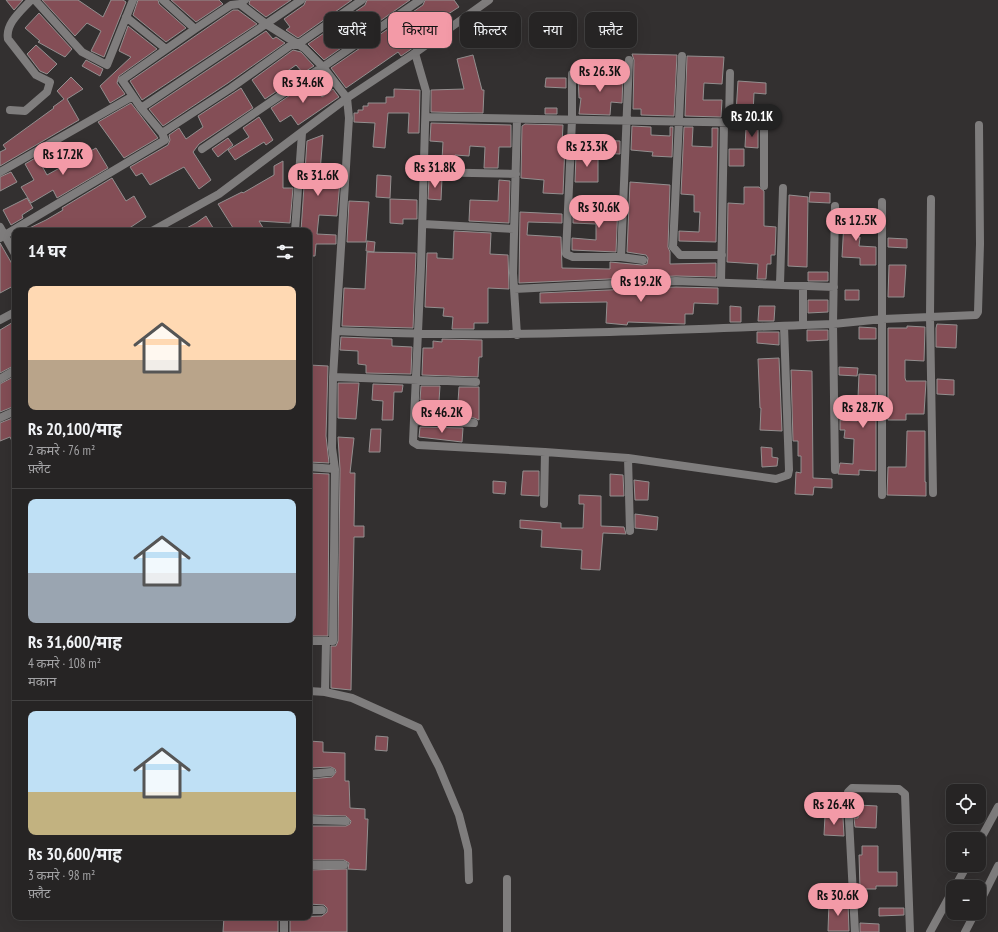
<!DOCTYPE html>
<html lang="hi">
<head>
<meta charset="utf-8">
<style>
	body { margin:0; font-family:"PT Sans Narrow","Noto Sans Devanagari",sans-serif; background:#2e2c2c; color:#f1f3f6; height:100vh; display:flex; flex-direction:column; font-size:15px; white-space:nowrap }
	* { box-sizing:border-box; margin:0 }
	p { font-size:13px; color:#a4a4a6 }
	.icon { flex:none; width:22px; height:22px; fill:none; stroke:currentColor; stroke-width:2; stroke-linecap:round; stroke-linejoin:round }
	.map { position:relative; flex:1; overflow:hidden }
	.sheet { position:absolute; left:12px; top:228px; width:300px; height:692px; display:flex; flex-direction:column; background:#262424; border-radius:8px; box-shadow:0 4px 16px #0002,0 0 0 1px #424141 }
	.sheet>* { flex:none }
	.banner { position:absolute; left:324px; top:12px; width:380px; height:36px; display:flex; gap:8px }
	.tools { position:absolute; left:946px; top:784px; display:grid; gap:8px }
	.tools a { display:grid; place-items:center; width:40px; height:40px; border-radius:8px; background:#262424; box-shadow:0 4px 16px #0002,0 0 0 1px #424141; font-size:20px }
	.price { position:absolute; translate:-50% -34px; padding:0 9px; border-radius:14px; background:#f39aa7; color:#111; font-size:13px; line-height:26px; filter:drop-shadow(0 1px 2px #0008) }
	.price::after { content:''; position:absolute; left:50%; top:24px; width:12px; height:9px; margin-left:-6px; background:inherit; clip-path:polygon(0 0,100% 0,50% 100%) }
	.price.selected { background:#222; color:#fff }
	ul { padding:0; list-style:none }
	li { display:grid; align-content:center; gap:8px; height:212px; padding:0 16px }
	li+li { border-top:1px solid #424141 }
	li span { display:grid; place-items:center; height:124px; border-radius:8px; color:#555 }
	li>.icon { margin-inline-start:auto }
	span .icon { width:72px; height:72px; fill:#fffc; stroke-width:1 }
	li b { font-size:17px }
	h2 { display:flex; justify-content:space-between; align-items:center; height:48px; padding:0 16px; font-size:17px }
	.pill { padding:0 14px; border-radius:8px; background:#262424; box-shadow:0 4px 16px #0002,0 0 0 1px #424141; font-size:14px; line-height:36px }
	.pill.selected { background:#f39aa7; color:#111 }
	.map>svg:first-child { display:block }
	.building { fill:#844e56; stroke:#938f8f }
	.lines { fill:none; stroke-linecap:round; stroke-linejoin:round }
	.minor { stroke:#7f7d7d; stroke-width:8 }
	.tertiary { stroke:#7f7d7d; stroke-width:8 }
</style>
</head>
<body>
<div class="map">
<svg width="998" height="932" viewBox="0 0 998 932">
	<rect width="100%" height="100%" fill="#333030"/>
	<path class="building" d="M6,0h17l-9,10z
		M42,0h36l25,17 8,-17h12l3,2 -22,55 -13,-6 10,-20 -14,-8 -12,13z
		M138,0h20l1,4 27,24 -20,14 -33,-27z
		M171,0h48l4,4 -27,18z
		M250,0h41l-25,17 -17,-13z
		M306,0h46l-54,38 -12,-8 4,-3 -6,-8 20,-14z
		M367,0h43l-86,60 -16,-16 57,-39z
		M425,0h29l5,7 -34,22 2,2 -7,4 3,5 -13,10 -9,6 -3,-4 -52,36 -15,-20 92,-63z
		M233,10h5l19,14 -115,76 -12,-19z
		M39,13l33,36 -7,8 -27,-15 2,-1 -15,-13z
		M128,26l29,23 -38,27 -2,7 8,11 -15,9 -10,-17 31,-29 -12,-6z
		M266,31l7,8 3,-2 9,6 -57,40 -65,43 -14,-17z
		M36,45l21,19 -10,10 -7,-3 -13,-17z
		M293,50l8,2 13,14 -11,7 -7,-8 -17,12 7,8 -21,14 -13,-19z
		M632,54l45,1 -3,61 -33,-1v-6h-8l1,-49z
		M473,55l9,35h2l-1,23 -52,-1v-22l33,-1 -7,-30z
		M687,56l37,1 -2,27 -18,-1 -1,17h19l-1,17 -36,-1z
		M86,60l17,9 -3,7 -18,-10z
		M603,74l20,1 -1,28 -11,-1 -1,13 -31,-1 2,-16h-2l-1,-23 25,1z
		M71,77l12,12 -16,10 12,21 -79,46v-14l6,-3 -3,-4 51,-37 -1,-1 11,-8 -7,-8z
		M546,78h20v10l-21,-1z
		M311,81l11,16 11,-8 6,8 -41,28 -7,-10 -11,7 -9,-14z
		M738,81l28,2v11l-12,-1 -1,21 -17,-1z
		M241,88l12,20 -54,36 -6,8 18,28 -12,9 -15,-22 -34,18 -8,-12 -6,3 -6,-9 38,-22 2,-5 -1,-5 10,-7 7,11 17,-12 -5,-11z
		M394,89l26,1 -1,43h-11l1,-20h-21l-3,35 -12,-1 2,-24 -21,-1v-9h4v-3h5v-4h5v-3h18v-6h8z
		M131,103l27,35 -34,20 -26,-36z
		M545,108h12v6h-12z
		M259,117l14,23 -7,5 -2,-3 -29,18 -7,-10 21,-13 -6,-9z
		M431,123l80,2v22h-12l-1,21h-14l1,-21 -15,-1 -1,10 -14,-1 -1,12h-25l1,-7h12l1,-18 -13,-1z
		M525,124l38,1 -1,19h3l-2,50 -20,-1 1,-13 -23,-2 1,-52z
		M632,126l19,1v8l19,1v-9h3l-1,30 -20,-1 1,-4 -22,-2z
		M684,127h9l-1,19 20,1v-19h6l-2,114 -37,-1v-10l20,1 1,-20h-6v-17l-13,-1z
		M746,128l12,1v19l-13,-1z
		M323,135l-3,37h3l-1,8 18,1 -3,35 -18,-1 -2,19 19,1v9h-20l-1,12h-6v-25h-8l6,-90z
		M228,138l5,7 -15,12 -6,-8z
		M599,140l21,1v13l-22,-1z
		M96,148l12,20 -51,30 -4,-8 -22,13 -10,-16 13,-7 -9,-16 12,-7 10,18z
		M729,149h15v17h-15z
		M576,154h22v28h-23z
		M283,161v27h10l-3,35 -31,-2 6,10h-30l-17,-27 24,-12 1,1 31,-18v-9z
		M11,172l6,10 -17,9v-14z
		M377,175l14,1 -1,22 -14,-1z
		M112,178l14,23 8,-5 12,21 -21,14h-102l23,-11 17,-10 -1,-2z
		M429,178h13l-1,22 -13,-1z
		M499,180l11,1 -1,42 -40,-2 1,-21 28,1z
		M630,182l40,3 -2,62 2,5v12l46,-1v14l-40,-1 -157,7 1,-71 42,2v9l-34,-1 -1,13 34,2 1,31 48,1v-7l32,3 5,-1 1,-6 -2,-3 -19,-3z
		M744,187h15l5,4v35l12,1 -1,28h-4v9h-4l-1,15h-9l1,-15 -31,-2 1,-59 16,1z
		M810,192l20,1v10l-21,-1z
		M789,195l19,2 -1,70 -19,-1z
		M27,198l6,10 -11,7 1,3 -12,7 -8,-15z
		M390,199l27,1v19h-14v5l-13,-1z
		M349,201l20,1 -3,40h-19z
		M597,201l21,1 -2,50 -44,-2v-12l24,2v-16l-23,-1v-9l24,1z
		M840,213l17,1 -2,23h5l-1,9 17,1v18h-16v-7l-18,-1 2,-35h-4z
		M206,216l9,15h-34l15,-8z
		M454,231l37,2 -1,21 18,1 1,34 -21,-1v35h-14v6h-22l1,-12 -10,-1 1,-8 -19,-1 2,-54h10v5l16,1z
		M888,238l19,1v9l-19,-1z
		M367,241l8,1 -1,10 -8,-1z
		M0,243l15,26v16l-15,8z
		M367,252l49,1 -3,75 -71,-2 2,-38 21,1z
		M889,265h17l-2,32h-16z
		M808,272h20v9h-20z
		M676,287l42,1v16l-24,-1 -1,11h-8v10l-57,-2 -1,3 -21,-2 1,-21 -67,1v-10z
		M845,290h14v10h-14z
		M808,300h20v12l-20,1z
		M730,306l11,1v15h-11z
		M759,306h16l-1,15h-16z
		M15,321v44l-15,8v-43z
		M937,324l20,1 -1,23 -20,-1v-19z
		M907,326l18,1 -1,34 -19,-1v18l1,3h20l-2,33h-18v6h-18v-92h19z
		M859,327l17,1v11h-17z
		M807,330h21v10l-21,1z
		M757,332h22v13l-22,-2z
		M341,337l51,2v7l20,1 -1,27 -45,-1v-8l-8,-1v-13l-18,-1z
		M442,339l40,1v17h-3l-1,20 -56,-2 1,-27h10v-7l9,1z
		M779,358l3,73 -22,-1 1,-22h-1l-2,-49z
		M309,365l19,1 -2,70 3,27 -20,-1z
		M839,367l19,1 -1,8 -18,-1z
		M791,370l21,1 1,107 19,1v9l-18,-1 -1,8 -18,-1 1,-22 5,1v-17h-3v-15h-5z
		M859,374l17,1v96l-17,-1v5l-21,-1 2,-11 13,1 1,-25 -10,-1 1,-8h-5v-10l17,1z
		M15,376v30l-15,6v-28z
		M937,379l17,1v15l-17,-1z
		M338,383h21l-3,36 -18,-1z
		M373,384l30,1 -1,7h-8l-1,28h-11l1,-19 -11,-1z
		M421,386h19l-1,15 19,1 1,-15h20v33l-5,-2 -45,-2 1,-15 -10,-1z
		M15,417v30l-5,-10 -10,4v-18z
		M420,427l43,1 -1,14 -43,-5z
		M371,429h10l-1,23h-11z
		M907,431h18v51h1v14l-39,-1 1,-28h18z
		M338,437l16,1 -4,35h5l-1,53h10v11h-10l-3,153 -20,-2v-42h5l2,-5 2,-172z
		M761,447l11,1v9l6,1 -1,8 -15,1z
		M523,471h16v25l-18,-1z
		M309,473l20,1 -1,162h-17l1,-11h-3z
		M610,474l13,1 1,21h-14z
		M634,480l15,2 -1,18h-13z
		M493,481l13,1 -1,12 -12,-1z
		M579,495l22,1v30l23,1 2,7 -23,-1 -3,37 -19,-1 1,-19 -41,-3 1,-17 -22,-2v-8l41,3v5h22l1,-24h-5z
		M635,514l23,3 -1,13 -22,-2z
		M376,736l12,1 -1,14 -12,-1z
		M309,741l14,1v10l22,1v28h4l1,27 15,1v10h3l-2,51 -18,-1 1,-6 -5,-3h-35v-34h37l4,-2 1,-3 -5,-5 -37,-1v-36l23,-2 4,-5 -1,-3 -4,-2 -22,1z
		M858,805l19,1 -1,22 -21,-1 -1,-9h4z
		M825,816l18,1 1,19 -20,-1z
		M862,846h16v26h19v14h-21v3h-16l-1,-34h3z
		M347,869v63h-57v-15l32,-1 5,-4v-4l-3,-3 -15,-1v-34z
		M829,902l19,1 1,28h-21z
		M879,908h25v7l-25,1z
		M224,917h54v15h-55z
		M860,923l19,1v8h-19z"/>
	<g class="lines">
		<path class="minor" d="M35,0l47,52 25,13 26,-65
			M163,0l32,29 36,-24 9,-1
			M301,0l-35,24 38,24 19,19 24,31 2,20 -16,259 -1,71 3,21
			M126,17l40,32
			M195,29l-73,51 19,28 21,25 69,-45 60,-43h6l65,-45
			M415,53l11,38 -5,175 -8,176 5,3 127,7 83,6 148,21 12,-4 1,-5 -5,-144
			M682,56l-9,191 7,8h42
			M323,67l97,-67
			M572,74v46l-6,134 7,3h48l22,3
			M141,108l125,-84 -26,-20 5,-4
			M10,110l15,1 22,-19 3,-10 -14,-7 -28,-36c-3,-15 13,-28 23,-39
			M426,117l334,6 4,3v60
			M517,119l-4,154 4,62
			M729,123l1,-50
			M202,149l120,-82
			M0,172l133,-76
			M424,172l92,2
			M931,199l-1,118 46,-2 2,-3 2,-68 -1,-119
			M423,224l91,5
			M0,227l15,27
			M295,231l7,-98
			M0,238l165,-98 -3,-7
			M621,257l8,-197
			M721,282l3,-159
			M780,284l3,-96
			M803,286v39
			M514,289l162,-8 158,6
			M336,331c166,8 331,-1 497,-7l50,-5 47,-2 3,176
			M333,377l143,5
			M0,379l15,-9
			M0,418l15,-7
			M415,421l59,2
			M628,458l2,73
			M309,467l26,2 -2,172h-7l-1,51 -16,-1
			M835,470l-2,-146 2,-118
			M882,495v-293
			M544,504l1,-52
			M309,641h17
			M325,692l27,6 67,30 20,39 20,48 9,35 1,30
			M309,774l22,-2
			M309,820l37,1
			M309,865h35
			M309,910h13
			M284,932v-15
			M507,932v-53
			M855,932l-7,-131v-9l4,-4 47,1 6,5 5,138"/>
		<path class="tertiary" d="M152,231l67,-37 128,-96 68,-45 74,-53
			M0,320l15,-8
			M979,842l19,-35
			M955,887l12,-22
			M979,904l19,-38
			M930,932l23,-42
			M965,932l10,-19"/>
	</g>
</svg>
<div class="tools">
<a><svg class="icon" aria-label="locate" viewBox="0 0 24 24"><circle cx="12" cy="12" r="6"/><path d="M12 2v4M12 18v4M2 12h4M18 12h4"/></svg></a>
<a>+</a>
<a>−</a>
</div>
<b class="price" style="left:600px;top:93px">Rs 26.3K</b>
<b class="price" style="left:303px;top:104px">Rs 34.6K</b>
<b class="price selected" style="left:752px;top:138px">Rs 20.1K</b>
<b class="price" style="left:587px;top:168px">Rs 23.3K</b>
<b class="price" style="left:63px;top:176px">Rs 17.2K</b>
<b class="price" style="left:435px;top:189px">Rs 31.8K</b>
<b class="price" style="left:318px;top:197px">Rs 31.6K</b>
<b class="price" style="left:599px;top:229px">Rs 30.6K</b>
<b class="price" style="left:856px;top:242px">Rs 12.5K</b>
<b class="price" style="left:641px;top:303px">Rs 19.2K</b>
<b class="price" style="left:863px;top:429px">Rs 28.7K</b>
<b class="price" style="left:442px;top:434px">Rs 46.2K</b>
<b class="price" style="left:834px;top:826px">Rs 26.4K</b>
<b class="price" style="left:838px;top:917px">Rs 30.6K</b>
<div class="banner">
<a class="pill">खरीदें</a>
<a class="pill selected">किराया</a>
<a class="pill">फ़िल्टर</a>
<a class="pill">नया</a>
<a class="pill">फ़्लैट</a>
</div>
<section class="sheet">
<h2>14 घर<svg class="icon" aria-label="filters" viewBox="0 0 24 24"><path d="M4 7h16M4 17h16"/><circle cx="9" cy="7" r="2"/><circle cx="15" cy="17" r="2"/></svg></h2>
<ul>
<li><span style="background:linear-gradient(#ffd9b3 60%,#b9a48a 0)"><svg class="icon" aria-label="home" viewBox="0 0 24 24"><path d="M3 11l9-7 9 7M6 9v11h12V9"/></svg></span><div><b>Rs 20,100/माह</b><p>2 कमरे · 76 m²</p><p>फ़्लैट</p></div></li>
<li><span style="background:linear-gradient(#bfe0f5 60%,#9aa5b1 0)"><svg class="icon" aria-label="home" viewBox="0 0 24 24"><path d="M3 11l9-7 9 7M6 9v11h12V9"/></svg></span><div><b>Rs 31,600/माह</b><p>4 कमरे · 108 m²</p><p>मकान</p></div></li>
<li><span style="background:linear-gradient(#bfe0f5 65%,#c2b280 0)"><svg class="icon" aria-label="home" viewBox="0 0 24 24"><path d="M3 11l9-7 9 7M6 9v11h12V9"/></svg></span><div><b>Rs 30,600/माह</b><p>3 कमरे · 98 m²</p><p>फ़्लैट</p></div></li>
</ul>
</section>
</div>
</body>
</html>
